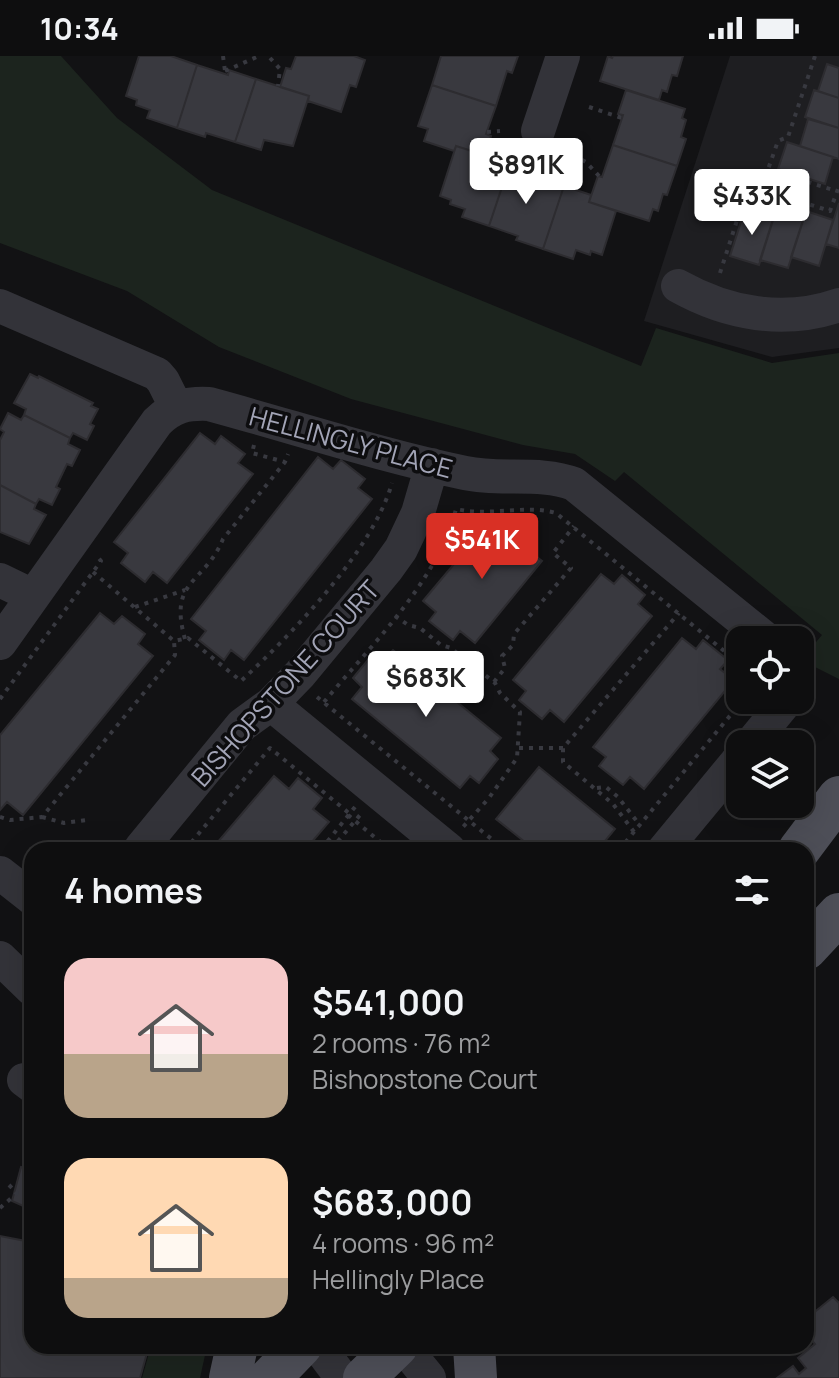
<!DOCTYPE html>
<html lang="en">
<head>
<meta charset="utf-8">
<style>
	body { margin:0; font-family:Manrope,sans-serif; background:#171718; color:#f1f3f6; height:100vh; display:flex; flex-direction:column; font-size:30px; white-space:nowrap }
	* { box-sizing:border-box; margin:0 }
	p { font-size:26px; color:#9b9c9e }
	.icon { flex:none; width:44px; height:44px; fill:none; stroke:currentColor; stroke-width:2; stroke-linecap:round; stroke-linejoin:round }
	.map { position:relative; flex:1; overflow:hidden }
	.drawer { position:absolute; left:24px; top:786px; width:790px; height:512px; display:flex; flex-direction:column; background:#0e0e0f; border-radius:24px; box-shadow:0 8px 32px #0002,0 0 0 2px #2e2e2f }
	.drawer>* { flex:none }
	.tools { position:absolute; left:726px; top:570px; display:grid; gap:16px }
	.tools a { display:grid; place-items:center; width:88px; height:88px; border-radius:16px; background:#0e0e0f; box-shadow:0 8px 32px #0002,0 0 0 2px #2e2e2f; font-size:40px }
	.price { position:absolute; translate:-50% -68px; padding:0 18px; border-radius:8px; background:#fff; color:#222; font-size:26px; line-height:52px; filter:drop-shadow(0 2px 4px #0008) }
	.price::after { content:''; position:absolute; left:50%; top:48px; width:24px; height:18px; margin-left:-12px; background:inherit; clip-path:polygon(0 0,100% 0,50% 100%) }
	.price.current { background:#d93025; color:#fff }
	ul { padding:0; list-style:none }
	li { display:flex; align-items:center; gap:24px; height:200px; padding:0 40px }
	li span { display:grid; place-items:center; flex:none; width:224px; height:160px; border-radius:24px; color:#555 }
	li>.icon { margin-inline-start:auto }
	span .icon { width:96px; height:96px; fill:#fffc; stroke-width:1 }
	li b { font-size:34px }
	h2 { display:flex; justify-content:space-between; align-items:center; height:96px; padding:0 40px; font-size:34px }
	.status { display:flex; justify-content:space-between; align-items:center; height:56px; padding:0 40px; background:#0e0e0f; direction:ltr }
	.status svg { height:22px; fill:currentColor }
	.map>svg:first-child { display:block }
	.built { fill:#1e1e21 }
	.green { fill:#1c241e }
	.building { fill:#39393f; stroke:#2d2c30; stroke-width:2 }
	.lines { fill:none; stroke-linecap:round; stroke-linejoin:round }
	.path { stroke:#383940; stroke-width:4; stroke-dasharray:4 6; stroke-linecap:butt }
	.minor { stroke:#333339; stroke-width:34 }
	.major { stroke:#4e4f58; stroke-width:42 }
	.labels { text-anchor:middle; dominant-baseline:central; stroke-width:7; stroke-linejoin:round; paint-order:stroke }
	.street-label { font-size:26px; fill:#a2a4b6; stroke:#0d0d0f }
</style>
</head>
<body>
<div class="status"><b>10:34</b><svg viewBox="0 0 49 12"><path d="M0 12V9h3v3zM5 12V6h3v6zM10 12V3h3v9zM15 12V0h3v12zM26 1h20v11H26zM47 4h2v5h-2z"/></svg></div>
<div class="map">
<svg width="839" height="1322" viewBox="0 0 839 1322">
	<rect width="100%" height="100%" fill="#121214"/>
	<path class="built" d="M730,0h109v292l-67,9 -128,-36z"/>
	<path class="green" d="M0,0h61l56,62 95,72 429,176 15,-38 116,35 67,-10v326l-38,-19 21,-25 -198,-163 -9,9 -40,-27 -52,-9 -172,-46 -132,-52 -92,-56 -127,-48z
		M151,1290h56l-7,32h-58z"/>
	<path class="building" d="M139,0h32l26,9 -20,63 -30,-10 3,-8 -14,-5 1,-5 -11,-4z
		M296,0h58l11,4 -9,27 -6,-2 -9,27 -33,-11 1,-5 -29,-9 6,-19 5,1z
		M441,0h77l-6,17 -5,-2 -11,35 -64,-21z
		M608,0l4,2 1,-2h70l-6,20 -5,-1 -5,17 -5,-2 -3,10 -59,-19z
		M827,8l12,4v30l-21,-7z
		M197,9l31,10 1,-5 27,9 -21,63 -29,-9 -1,4 -28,-9z
		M256,23l53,17 -16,50 -29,-6 -3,10 -26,-8z
		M432,29l64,21 -10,28 5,2 -6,19 -29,-9 -2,5 -30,-10 4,-12 -10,-3z
		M626,34l59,19 -3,9 4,2 -5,17 5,2 -9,27 -64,-21 10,-30 -5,-1z
		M814,34l25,8v30l-34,-11z
		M808,63l31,9v31l-39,-13z
		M787,86l46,15 -8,27 -47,-15z
		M613,89l64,21 -10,29 -4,-1 -5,17 -5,-2 -4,12 -60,-19 9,-26 4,1z
		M456,90l54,17 -21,63 -27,-9 3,-8 -15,-5 1,-4 -11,-4z
		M510,107l25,8 -1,6 30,9 -21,63 -27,-9 2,-4 -29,-10z
		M564,130l27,9 -2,7 27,9 -14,44 -11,-4 -1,4 -14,-5 -3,9 -30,-10z
		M839,147v45l-13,-4z
		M745,153l29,8 -15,48 -29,-9z
		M806,155l27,9 -14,46 -28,-9z
		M775,157l28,8 -15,47 -28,-8z
		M30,318l8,4 1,-2 54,27 -2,3 7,3 -8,15 4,2 -7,14 -14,-7 -3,5 -46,-23 2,-6 -12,-6z
		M8,357l13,7 3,-5 46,23 -2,6 12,6 -8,16 -5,-2 -11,23 4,2 -8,16 -13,-6 -3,5 -36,-19v-45l4,-8 -4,-3z
		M200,377l15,11 6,-8 24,18 -7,9 15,11 -86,109 -14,-11 -8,10 -24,-19 7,-10 -14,-11z
		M318,401l15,12 8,-9 24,19 -7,9 14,11 -128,161 -13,-10 -7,10 -25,-20 7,-9 -15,-12z
		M0,429l36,19 -2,5 12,6 -17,29 -29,-12z
		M491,464l13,10 7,-8 24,19 -7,9 14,11 -67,82 -15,-12 -7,9 -24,-19 7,-9 -13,-11z
		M601,518l13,10 8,-9 23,20 -7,9 14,12 -88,106 -14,-12 -8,9 -23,-19 7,-9 -13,-11z
		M100,557l14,11 8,-8 23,18 -7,10 15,12 -130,159 -16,-13 -7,8v-75z
		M682,582l14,11 7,-9 25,20 -8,9 14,11 -90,109 -14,-12 -7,8 -24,-19 7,-9 -13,-10z
		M393,594l108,88 -11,13 8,8 -19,24 -9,-7 -10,12 -108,-89 10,-12 -9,-9 19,-23 10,7z
		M539,711l76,62 -15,18 5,3h-70l-39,-31z
		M274,720l15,13 9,-11 24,20 -9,11 16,13 -24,28h-94z
		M21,1111l11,3v40l-20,-9z
		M32,1164v126h117l-9,32h-140v-142l26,5z
		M833,1241l6,6v75h-62l16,-12 6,8 7,-6 -8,-10 17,-14 -9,-11 5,-7 -5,-7z"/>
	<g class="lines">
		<path class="path" d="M223,0l2,15
			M815,0l-27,81 -10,4 -12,34 24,8 2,-6 44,14
			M270,2l10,11 -2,17
			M225,15l34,-15
			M589,51l33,11
			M487,76l13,-1
			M485,96l16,-11 10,-2
			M573,99l13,7 13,14
			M526,102l8,9 6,2 27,-14
			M539,122l1,-9
			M772,147l17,-5 41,13 9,-25
			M720,217l29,-90 17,-8
			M254,389l-2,8 33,9 3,-8
			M93,516l81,69
			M135,551l50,-17
			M395,560l13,9 12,3 21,17 10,3 44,35 5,10 20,19 -3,46 -28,40 -26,29
			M185,583c-17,-60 19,-54 38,-100l62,-77
			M494,626l11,-14 -3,-12 11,-11 1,-11 57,-66 -18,-15 21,-27
			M317,641l188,153
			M0,643l101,-138 -4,-5
			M324,646c48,-58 113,-120 132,-193 34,8 69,-5 100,4l184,151
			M519,692h44
			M597,732l9,-1 12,10 21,27
			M355,751l-28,35 6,5 27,-32
			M348,759l42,35
			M0,761l10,3 32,-3 133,-162 -1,-14 14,-3 53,43c51,-47 132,-131 151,-198
			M42,761l22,6 23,-3
			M634,776l-21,-28 -50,-42v-14l116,-135
			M185,794l85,-102 80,66
			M619,794l124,-150
			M28,1110l4,1
			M0,1152l17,-15 -9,-9"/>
		<path class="minor" d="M538,75l25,-75
			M678,230c50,28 106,38 161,19
			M0,250l157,68 6,7 13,26
			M0,524l33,16
			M0,587l157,-221c16,-16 30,-19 52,-18 85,23 170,51 256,69 37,8 74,-2 109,11l193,156
			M271,648l178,146
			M751,688l36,-44
			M141,792l101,-123 29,-21 29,-30 86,-104 15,-21 17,-36 14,-48
			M664,794l76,-92
			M0,817l32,25
			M0,902l32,31
			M24,1024l8,6
			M318,1290l24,32
			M403,1290l26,32"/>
		<path class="major" d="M799,794l40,-53
			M806,893l33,-35
			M474,1290l2,32
			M230,1322l7,-32
			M270,1322l31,-32
			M364,1322l33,-32"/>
	</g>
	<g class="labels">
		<g class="street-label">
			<text transform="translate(351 386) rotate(15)">HELLINGLY PLACE</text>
			<text transform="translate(285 627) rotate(-48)">BISHOPSTONE COURT</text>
		</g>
	</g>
</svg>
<div class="tools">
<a><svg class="icon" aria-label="locate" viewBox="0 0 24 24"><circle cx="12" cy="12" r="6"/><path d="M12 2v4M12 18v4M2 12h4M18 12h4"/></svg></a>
<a><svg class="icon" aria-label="layers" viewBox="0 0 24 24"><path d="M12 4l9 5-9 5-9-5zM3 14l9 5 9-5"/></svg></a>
</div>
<b class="price" style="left:526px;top:150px">$891K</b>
<b class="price" style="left:752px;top:181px">$433K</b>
<b class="price current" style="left:482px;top:525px">$541K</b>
<b class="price" style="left:426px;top:663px">$683K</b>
<section class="drawer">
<h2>4 homes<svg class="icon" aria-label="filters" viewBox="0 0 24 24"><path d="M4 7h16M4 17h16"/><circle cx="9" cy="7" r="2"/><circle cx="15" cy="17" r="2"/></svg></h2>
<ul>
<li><span style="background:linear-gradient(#f6c9c9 60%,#b9a48a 0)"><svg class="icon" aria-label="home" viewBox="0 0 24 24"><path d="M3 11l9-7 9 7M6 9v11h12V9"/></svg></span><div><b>$541,000</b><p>2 rooms · 76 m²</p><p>Bishopstone Court</p></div></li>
<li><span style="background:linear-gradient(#ffd9b3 75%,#b9a48a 0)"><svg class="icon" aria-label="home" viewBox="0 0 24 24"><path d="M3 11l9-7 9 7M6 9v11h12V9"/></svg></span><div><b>$683,000</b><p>4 rooms · 96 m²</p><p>Hellingly Place</p></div></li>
</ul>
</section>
</div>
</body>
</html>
